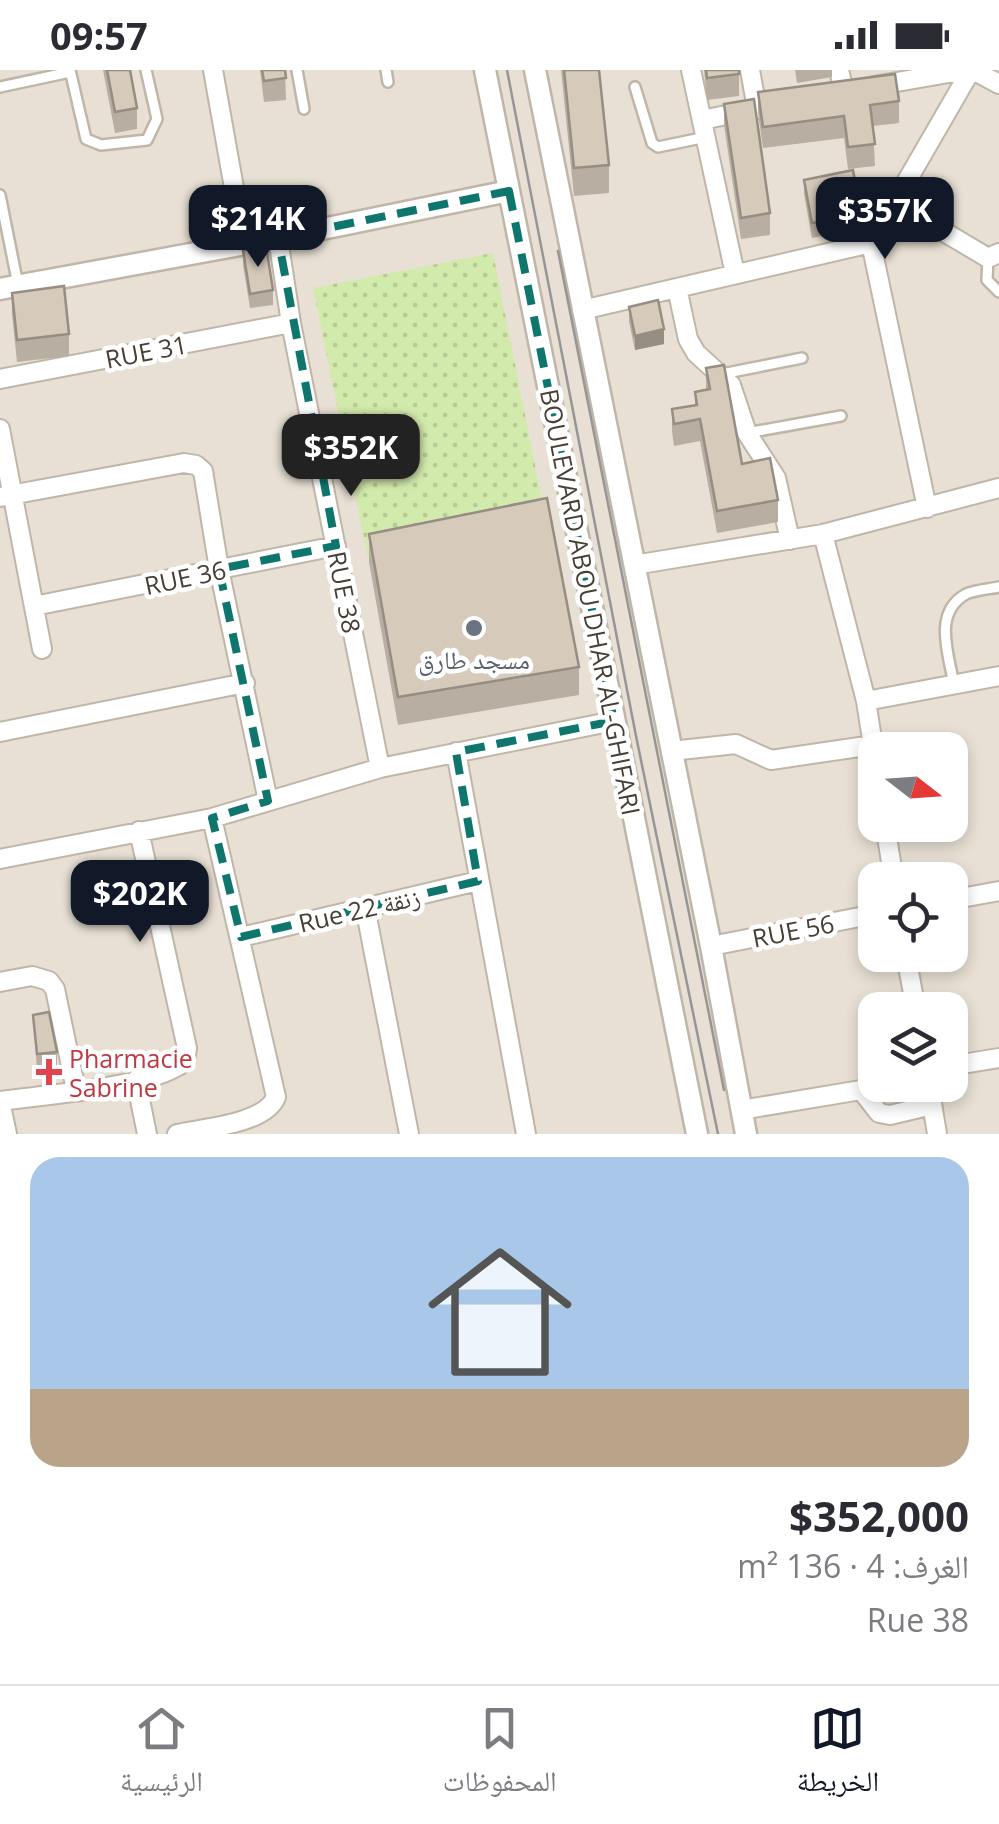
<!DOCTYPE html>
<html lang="ar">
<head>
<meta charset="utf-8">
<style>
	body { margin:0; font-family:"Open Sans","Noto Naskh Arabic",sans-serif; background:#f7f7f7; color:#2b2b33; direction:rtl; height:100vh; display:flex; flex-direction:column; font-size:38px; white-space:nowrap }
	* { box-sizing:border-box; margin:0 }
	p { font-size:32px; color:#7c7c81 }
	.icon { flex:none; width:55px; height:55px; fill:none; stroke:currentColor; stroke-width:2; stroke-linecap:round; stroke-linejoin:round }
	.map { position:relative; height:1064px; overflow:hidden; direction:ltr }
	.side { display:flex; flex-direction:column; background:#fff; flex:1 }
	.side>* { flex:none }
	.needle { width:65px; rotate:107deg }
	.controls { position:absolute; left:858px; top:662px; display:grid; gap:20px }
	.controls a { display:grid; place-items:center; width:110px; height:110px; border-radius:20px; background:#fff; box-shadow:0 5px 15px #0003; font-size:50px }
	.price { position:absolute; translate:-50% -85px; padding:0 22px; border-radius:20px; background:#111827; color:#fff; font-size:32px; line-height:65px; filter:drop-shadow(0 2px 5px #0008) }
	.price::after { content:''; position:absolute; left:50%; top:60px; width:30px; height:22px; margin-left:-15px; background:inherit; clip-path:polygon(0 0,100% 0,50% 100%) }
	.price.on { background:#222; color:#fff }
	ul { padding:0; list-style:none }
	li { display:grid; align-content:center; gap:20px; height:530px; padding:0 30px }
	li span { display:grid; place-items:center; height:310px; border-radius:30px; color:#555 }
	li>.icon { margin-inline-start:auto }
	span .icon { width:180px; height:180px; fill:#fffc; stroke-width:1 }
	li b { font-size:42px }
	.status { display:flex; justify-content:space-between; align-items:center; height:70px; padding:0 50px; background:#fff; direction:ltr }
	.status svg { height:28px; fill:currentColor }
	.menu { display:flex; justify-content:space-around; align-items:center; height:140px; border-top:2px solid #e1e1e2; background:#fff; font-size:28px; color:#7c7c81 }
	.menu a { display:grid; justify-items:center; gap:5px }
	.menu .on { color:#111827 }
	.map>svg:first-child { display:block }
	.residential { fill:#e8e0d4; fill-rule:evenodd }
	.park { fill:url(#park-dots) }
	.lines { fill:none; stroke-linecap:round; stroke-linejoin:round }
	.service-casing { stroke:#c0b6a8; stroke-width:14 }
	.minor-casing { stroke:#c0b6a8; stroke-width:22 }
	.tertiary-casing { stroke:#c0b6a8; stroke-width:25 }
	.service { stroke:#fff; stroke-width:9 }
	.minor { stroke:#fff; stroke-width:18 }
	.tertiary { stroke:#fff; stroke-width:20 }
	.tram { stroke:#969696; stroke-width:2.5 }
	.wall { fill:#b8aea1 }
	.shaded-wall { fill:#968d83 }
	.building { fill:#d6cabb; stroke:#968d83; stroke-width:2.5 }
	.marked { fill:none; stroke:#0f766e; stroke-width:8; stroke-dasharray:20 12; stroke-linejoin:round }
	.worship-dot { fill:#6b7280; stroke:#fff; stroke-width:4 }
	.health-dot { fill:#e0444e; stroke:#fff; stroke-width:4 }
	.labels { text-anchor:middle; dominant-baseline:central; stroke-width:9; stroke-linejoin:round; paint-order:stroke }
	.street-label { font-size:25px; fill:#473f35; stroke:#fff }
	.worship-label { font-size:25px; fill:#5b616d; stroke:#fff }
	.health-label { font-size:25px; fill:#be3a42; stroke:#fff; text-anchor:start }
</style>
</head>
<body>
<div class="status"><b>09:57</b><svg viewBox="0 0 49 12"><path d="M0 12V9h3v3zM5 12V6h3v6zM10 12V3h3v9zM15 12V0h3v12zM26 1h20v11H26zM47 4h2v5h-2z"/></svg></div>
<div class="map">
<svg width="999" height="1064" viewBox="0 0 999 1064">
	<defs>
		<pattern id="park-dots" width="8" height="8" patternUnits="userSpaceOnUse" patternTransform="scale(2.5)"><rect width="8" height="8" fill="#d3eaad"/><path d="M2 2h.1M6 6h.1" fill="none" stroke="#b6ca95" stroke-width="1.8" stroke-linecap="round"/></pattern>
	</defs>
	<rect width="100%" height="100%" fill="#f4efe6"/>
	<path class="residential" d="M0,0h999v1064h-999zM875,680h75v75h-75zM875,810h75v75h-75zM875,940h75v75h-75z"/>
	<path class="park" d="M493,183l54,273 -178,36 -56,-274z"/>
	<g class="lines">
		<defs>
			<path id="service" d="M70,0l16,69 15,6 46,-5 10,-21 -11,-49
				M297,0l7,39
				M386,0l2,12
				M0,17l70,-15
				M635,17l17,56 6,4 48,-10
				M0,125l18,90
				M988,188l-1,22 12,12
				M722,304l80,-16
				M747,363l94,-17
				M954,615c-5,-30 -22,-72 12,-91 9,-4 23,-5 33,-7"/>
			<path id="minor" d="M213,0l31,174
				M691,0l44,204
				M750,0l7,39
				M839,0l5,21
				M973,0l26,14
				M874,16l92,-16
				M702,50l78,-16
				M894,132l94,56 11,-5
				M278,168l13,85 89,445
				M871,173l56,265
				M677,218l11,51 8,14 35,32 16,48 29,45 14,62
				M582,240l289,-67 100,-173
				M0,309l291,-56
				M0,359l42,220
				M0,427l184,-34 12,2 7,6 16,98 49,232
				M823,464l43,167 9,57
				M634,495l189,-31 176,-46
				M34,536l302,-60
				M866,631l133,-25
				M0,662l245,-49
				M671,681l65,-7 35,16 102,-15
				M456,682l70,382
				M885,755l9,55
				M0,789l212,-41 168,-50 234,-47
				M950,830l49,-9
				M365,837l44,227
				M241,867l237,-56
				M711,876l164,-32
				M906,885l10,55
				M0,912l32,-6 17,5 6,8 21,101
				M950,996l49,-8
				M136,1010l11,54
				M929,1015l8,49
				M0,1031c44,-6 140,-13 176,-34 9,-4 10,-10 11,-19l-48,-217
				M0,1031l7,33
				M741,1040l120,-20 18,23 11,2 42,-10
				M177,1064c27,-6 88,-10 99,-37l-64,-279"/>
			<path id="tertiary" d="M485,0l212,1064
				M535,0l176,876 35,188
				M0,219l278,-51 231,-47"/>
		</defs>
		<use href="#service" class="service-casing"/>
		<use href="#minor" class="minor-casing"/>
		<use href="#tertiary" class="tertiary-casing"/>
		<use href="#service" class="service"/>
		<use href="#minor" class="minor"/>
		<use href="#tertiary" class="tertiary"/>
		<path class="tram" d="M507,0l129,666 82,398
			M558,181l166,839"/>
	</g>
	<path class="wall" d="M103,0h27l7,38v21l-22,4z
		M260,0h25l1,30 -22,2z
		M561,0h38l10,95v28l-35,3z
		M704,0h35v26l-32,4z
		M795,0h37v7l-35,6z
		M758,22l141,9v22l-26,3 2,40 -27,3 -4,-31 -81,10 -5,-35z
		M724,34l46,109v22l-29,4 -17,-114z
		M804,110l54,19v15l-16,3v15l-30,6 -8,-44z
		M243,180l30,40v15l-23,3 -7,-43z
		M12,223l57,41v22l-52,6 -5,-48z
		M629,237l35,37 -29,6 -6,-28z
		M706,298l36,96 36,36v22l-61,11 -17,-92 -26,5 -2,-15v-22l23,-4v-13l11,-3z
		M369,464l210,133v28l-181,30 -29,-163z
		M33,945l24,37v14l-20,3z"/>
	<path class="shaded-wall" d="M664,259v15l-29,6v-14z"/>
	<path class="building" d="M107,0h23l7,38 -22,4z
		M262,0h23l1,8 -22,3z
		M564,0h35l10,95 -35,3z
		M706,0h33v4l-32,4z
		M895,4l4,27 -29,4 5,39 -27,3 -4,-31 -81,11 -5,-35z
		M754,29l16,114 -29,5 -17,-114z
		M853,100l5,29 -19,4 3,15 -30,5 -8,-43z
		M266,176l7,44 -23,4 -7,-44z
		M64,216l5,48 -52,6 -5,-47z
		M658,230l6,29 -29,7 -6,-29z
		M724,295l18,99 28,-6 8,42 -61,11 -17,-92 -26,5 -2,-15 25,-4 -2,-13 15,-3 -4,-21z
		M547,428l32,169 -181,30 -29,-163z
		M49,942l8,40 -20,2 -4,-39z"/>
	<path class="marked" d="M509,121l105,530 -158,31 22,129 -237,56 -29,-119 56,-17 -49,-232 117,-23 -58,-308z"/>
	<circle class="worship-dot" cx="474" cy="558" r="10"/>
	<path class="health-dot" d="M44 987h10v10h10v10h-10v10h-10v-10h-10v-10h10z"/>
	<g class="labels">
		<g class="street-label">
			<text transform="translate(146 281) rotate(-11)">RUE 31</text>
			<text transform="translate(185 507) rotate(-12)">RUE 36</text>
			<text transform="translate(345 522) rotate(79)">RUE 38</text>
			<text transform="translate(591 532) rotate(79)">BOULEVARD ABOU DHAR AL-GHIFARI</text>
			<text transform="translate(359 839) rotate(-13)">Rue 22 زنقة</text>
			<text transform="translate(793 860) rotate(-11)">RUE 56</text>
		</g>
		<g class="worship-label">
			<text x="474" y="589">مسجد طارق</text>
		</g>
		<g class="health-label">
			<text x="69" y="988">Pharmacie<tspan x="69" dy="29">Sabrine</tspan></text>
		</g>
	</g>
</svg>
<div class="controls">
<a><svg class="needle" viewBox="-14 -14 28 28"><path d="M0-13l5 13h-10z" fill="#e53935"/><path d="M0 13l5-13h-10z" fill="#7c7c81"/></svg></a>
<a><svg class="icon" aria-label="locate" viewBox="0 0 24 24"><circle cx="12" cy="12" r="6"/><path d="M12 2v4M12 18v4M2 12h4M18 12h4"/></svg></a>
<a><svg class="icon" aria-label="layers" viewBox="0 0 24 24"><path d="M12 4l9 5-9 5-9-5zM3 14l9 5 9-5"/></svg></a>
</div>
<b class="price" style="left:885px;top:192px">$357K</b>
<b class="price" style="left:258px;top:200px">$214K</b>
<b class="price on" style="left:351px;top:429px">$352K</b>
<b class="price" style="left:140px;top:875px">$202K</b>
</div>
<section class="side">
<ul>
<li><span style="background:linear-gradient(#a9c7e8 75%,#b9a48a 0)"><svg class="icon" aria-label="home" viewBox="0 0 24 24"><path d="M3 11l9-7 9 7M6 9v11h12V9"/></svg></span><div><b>$352,000</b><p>الغرف: 4 · 136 m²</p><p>Rue 38</p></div></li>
</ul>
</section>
<nav class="menu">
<a class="on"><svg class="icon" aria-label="map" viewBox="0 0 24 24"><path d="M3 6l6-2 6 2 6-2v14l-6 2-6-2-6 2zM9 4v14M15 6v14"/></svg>الخريطة</a>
<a><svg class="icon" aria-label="saved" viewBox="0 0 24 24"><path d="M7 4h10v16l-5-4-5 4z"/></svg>المحفوظات</a>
<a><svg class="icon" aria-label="home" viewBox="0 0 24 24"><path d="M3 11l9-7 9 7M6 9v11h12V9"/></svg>الرئيسية</a>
</nav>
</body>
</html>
